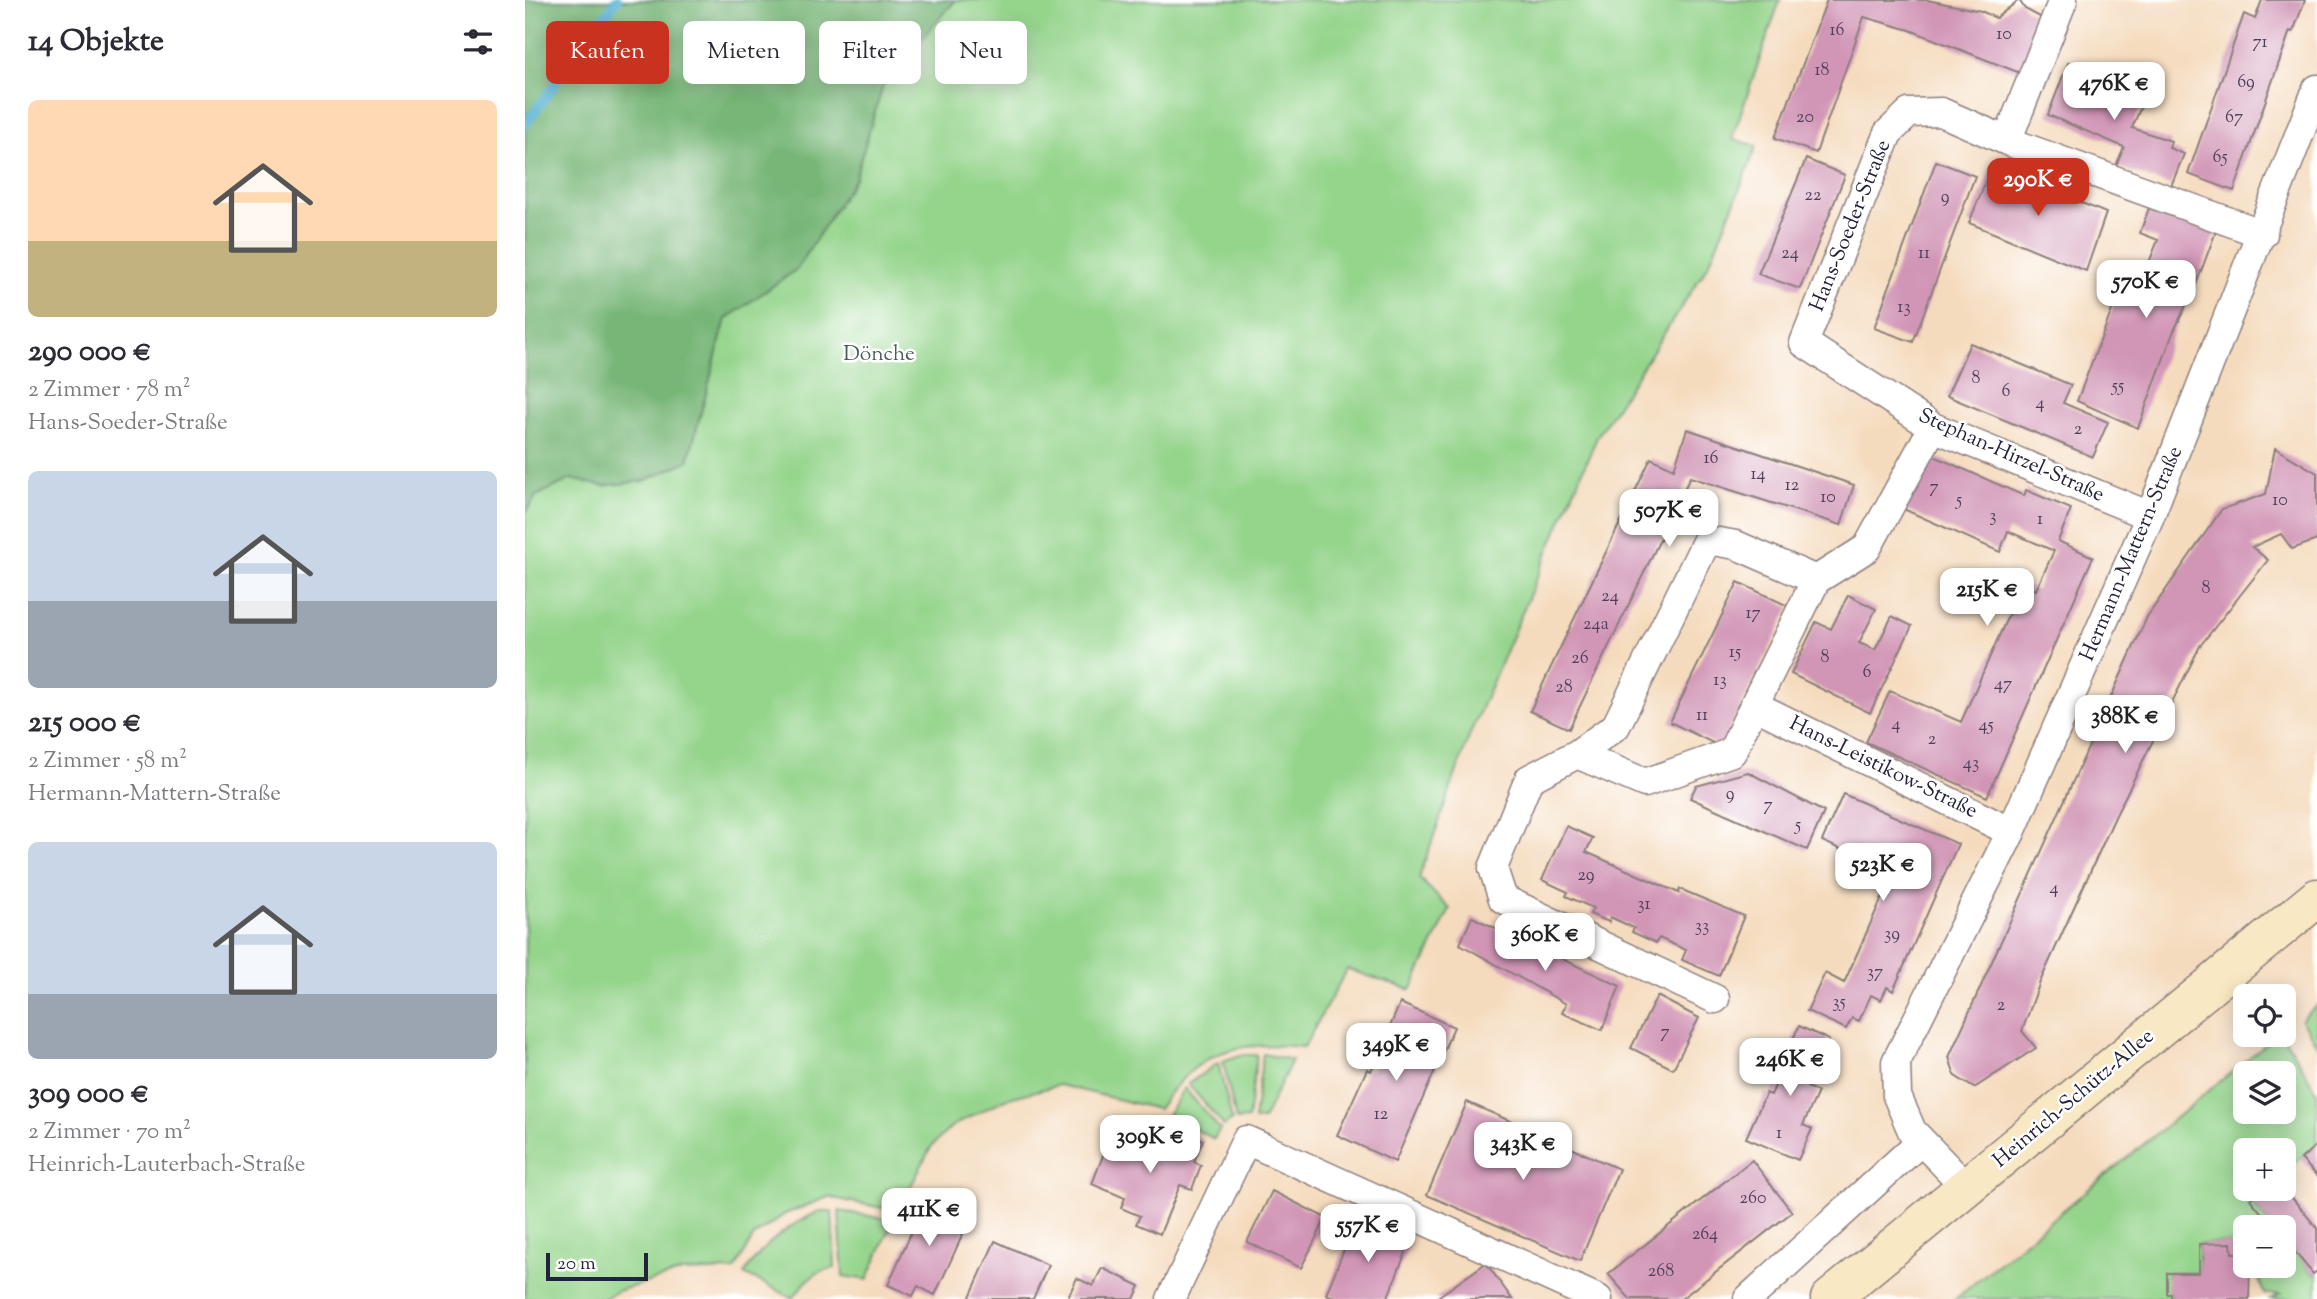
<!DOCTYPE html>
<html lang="de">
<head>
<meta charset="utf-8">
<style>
	body { margin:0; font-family:"Sorts Mill Goudy",serif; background:#f2f2f3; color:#2b2b33; height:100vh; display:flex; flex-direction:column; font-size:26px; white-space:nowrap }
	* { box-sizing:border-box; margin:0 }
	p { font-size:23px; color:#7c7c81 }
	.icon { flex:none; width:38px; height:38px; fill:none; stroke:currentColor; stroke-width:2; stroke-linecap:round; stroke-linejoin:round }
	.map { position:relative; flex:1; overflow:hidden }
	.sheet { display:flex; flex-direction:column; background:#fff; width:525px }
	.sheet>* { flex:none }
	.hud { position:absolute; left:21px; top:21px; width:665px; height:63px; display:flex; gap:14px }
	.controls { position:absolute; left:1708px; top:984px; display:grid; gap:14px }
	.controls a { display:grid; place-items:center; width:63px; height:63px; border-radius:10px; background:#fff; box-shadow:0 4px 18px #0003; font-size:35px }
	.scale { position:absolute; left:21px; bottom:18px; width:102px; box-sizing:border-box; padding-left:7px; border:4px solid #22223b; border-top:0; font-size:19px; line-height:24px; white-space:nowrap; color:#22223b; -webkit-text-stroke:5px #fff; paint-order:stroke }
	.price { position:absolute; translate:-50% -60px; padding:0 16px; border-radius:14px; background:#fff; color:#222; font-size:23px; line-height:46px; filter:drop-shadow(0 2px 4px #0008) }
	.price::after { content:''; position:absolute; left:50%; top:42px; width:21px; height:16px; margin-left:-10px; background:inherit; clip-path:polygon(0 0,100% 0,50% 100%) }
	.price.current { background:#c8321e; color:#fff }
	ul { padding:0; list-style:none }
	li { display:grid; align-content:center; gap:14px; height:371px; padding:0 28px }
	li span { display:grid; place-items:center; height:217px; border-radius:10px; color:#555 }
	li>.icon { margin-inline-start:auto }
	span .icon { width:126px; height:126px; fill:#fffc; stroke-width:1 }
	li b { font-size:30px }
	h2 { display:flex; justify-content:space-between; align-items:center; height:84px; padding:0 28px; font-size:30px }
	.chip { padding:0 24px; border-radius:10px; background:#fff; box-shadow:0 4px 18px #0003; font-size:24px; line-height:63px }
	.chip.current { background:#c8321e; color:#fff }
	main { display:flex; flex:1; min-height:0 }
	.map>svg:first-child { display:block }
	.green { fill:#94d48b; stroke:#5b7b63; stroke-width:2; fill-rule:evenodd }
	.forest { fill:#77b677; stroke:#4c6c59; stroke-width:2 }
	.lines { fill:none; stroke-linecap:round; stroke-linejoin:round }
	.stream { stroke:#54b0d2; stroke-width:10 }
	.building { fill:#d196b6 }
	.minor-casing { stroke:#8c7e7c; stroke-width:31 }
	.secondary-casing { stroke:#8c7e7c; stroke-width:41 }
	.minor { stroke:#fff; stroke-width:28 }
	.secondary { stroke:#f8e8c3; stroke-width:38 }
	.labels { text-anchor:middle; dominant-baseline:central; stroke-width:5; stroke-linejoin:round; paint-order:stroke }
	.number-label { font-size:18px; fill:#4e3f5a }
	.street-label { font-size:21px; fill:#22223b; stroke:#fff }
	.park-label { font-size:21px; fill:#4a6057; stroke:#fff }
</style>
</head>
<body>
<main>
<section class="sheet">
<h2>14 Objekte<svg class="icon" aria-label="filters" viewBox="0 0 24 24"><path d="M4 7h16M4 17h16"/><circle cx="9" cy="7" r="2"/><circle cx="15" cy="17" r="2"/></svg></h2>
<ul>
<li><span style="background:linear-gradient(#ffd9b3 65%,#c2b280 0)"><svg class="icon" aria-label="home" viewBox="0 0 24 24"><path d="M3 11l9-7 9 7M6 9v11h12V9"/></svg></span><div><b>290 000 €</b><p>2 Zimmer · 78 m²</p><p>Hans-Soeder-Straße</p></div></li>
<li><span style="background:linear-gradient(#c9d6e8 60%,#9aa5b1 0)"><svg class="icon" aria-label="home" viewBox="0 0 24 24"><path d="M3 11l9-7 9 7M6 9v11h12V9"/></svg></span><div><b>215 000 €</b><p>2 Zimmer · 58 m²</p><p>Hermann-Mattern-Straße</p></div></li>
<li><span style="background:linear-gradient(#c9d6e8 70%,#9aa5b1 0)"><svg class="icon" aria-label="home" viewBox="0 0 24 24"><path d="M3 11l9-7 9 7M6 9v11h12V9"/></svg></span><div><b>309 000 €</b><p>2 Zimmer · 70 m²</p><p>Heinrich-Lauterbach-Straße</p></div></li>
</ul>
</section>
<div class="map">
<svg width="1792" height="1299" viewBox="0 0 1792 1299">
	<rect width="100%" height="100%" fill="#fff"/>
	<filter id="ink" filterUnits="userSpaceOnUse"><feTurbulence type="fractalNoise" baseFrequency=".0143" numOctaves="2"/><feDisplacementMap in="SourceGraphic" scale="14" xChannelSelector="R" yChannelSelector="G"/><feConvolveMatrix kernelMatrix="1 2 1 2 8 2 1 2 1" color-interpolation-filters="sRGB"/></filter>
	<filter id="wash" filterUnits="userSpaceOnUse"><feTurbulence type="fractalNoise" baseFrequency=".00686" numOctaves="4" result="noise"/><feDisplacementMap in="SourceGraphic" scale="28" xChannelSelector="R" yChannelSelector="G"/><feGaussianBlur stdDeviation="1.57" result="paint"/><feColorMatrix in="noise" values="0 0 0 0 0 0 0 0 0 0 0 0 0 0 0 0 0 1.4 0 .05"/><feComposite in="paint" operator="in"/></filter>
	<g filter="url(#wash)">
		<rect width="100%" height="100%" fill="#f5dbbe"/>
		<path class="green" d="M0,0h1255l-48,139 25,7 -48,118 -112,173 -127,297 -51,144 31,31 -39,81 -64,-21 -43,78c-69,-6 -106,2 -146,62l-99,-24 -54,14 -53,27 -21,21 -33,64 -70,-14 -43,17 -31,22 -19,34 -53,2 -65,19 -14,8h-78z
			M1792,1005v40l-16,-25z
			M1753,1034h4l35,58v52l-33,28v-22h-39v38h18l-13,12 23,27h-28v26h-13l-1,-10 -32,1v29h-32l4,26h-216zM1720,1073h39v38h-39z
			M738,1054l29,6 -29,60h-9z
			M715,1055h17l-9,64 -12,1 -13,-59z
			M693,1063l14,57 -8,6 -36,-42z
			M659,1088l36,41 -6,10 -46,-24z
			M296,1211h11l3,57c-21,2 -30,14 -42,30l-49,-24c20,-30 43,-49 77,-63z
			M314,1211l55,9 -27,60 -24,-4z
			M1759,1239l29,35 4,-3v28h-46l9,-5h-16l-10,-29h30z"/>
		<path class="forest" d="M0,0h431l-71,79 -30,99 -58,91 -71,50 -38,142 -44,20 -42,5 -31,-7 -35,17 -11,18z"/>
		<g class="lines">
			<path class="stream" d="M0,125l92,-125"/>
		</g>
		<g id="blocks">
			<path class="building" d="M1302,0h100l54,11 15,7 23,-18 6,9 17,9 -22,55 -110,-43 -46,-13 -48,136 -41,-15z
				M1737,0h43l-12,32 -3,-1 -56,160 -46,-17 56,-160 11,5z
				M1543,63l78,32 -14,33 39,13 -2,7 15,6 -13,32 -55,-20 8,-19 -76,-32z
				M1281,159l39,16 -45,114 -42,-15z
				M1411,161l39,15 -62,166 -39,-14z
				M1467,166l114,47 -20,58 -117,-48z
				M1624,208l67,23 -19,51 -24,51 -35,95 -61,-27 45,-117 16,6 20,-50 -18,-7z
				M1445,343l101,42 -8,18 45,19 -15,35 -146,-61z
				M1162,429l167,56 -13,40 -151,-48 -121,252 -39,-18 121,-253 23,11z
				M1750,448l42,25v67l-25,9 -11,-15 -29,13 16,13 -68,86 -85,171 -75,165 -18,49 14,17 -62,40 -19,-12 -6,-19 198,-440 75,-108 44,-15z
				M1400,452l99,44 2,-6 45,19 -13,32 35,16 -106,240 -121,-55 24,-51 71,31 61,-138 14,6 18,-39 -46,-20 -8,21 -99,-44z
				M1213,582l52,25 -69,140 -51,-25z
				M1323,595l28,14 -17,34 16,7 17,-34 20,10 -42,87 -79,-39 25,-52 15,7z
				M1223,772l76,40 -17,38 -117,-52 6,-12z
				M1318,794l115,50 -65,147 -6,-4 -6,13 -10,-5 -12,26 -7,-3 -6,11 -39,-18 18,-38 19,10 49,-110 -71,-32z
				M1041,826l27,12 -7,14 93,41 1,-4 64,27 -25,60 -37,-16 4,-10 -27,-12 -3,5 -24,-11 2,-4 -24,-11 -1,5 -19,-8 3,-6 -27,-12 2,-4 -26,-12z
				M947,917l148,69 -18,44 -40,-17 4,-9 -106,-60z
				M1132,996l42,22 -26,51 -42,-21z
				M875,1003l54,24 -59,135 -58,-27 30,-66 4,2z
				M1274,1026l30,14 -22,47 11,5 -15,33 9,4 -14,31 -52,-22 20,-45 5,2 9,-20 -3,-2z
				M942,1102l152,67 -39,92 -153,-66z
				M604,1129l44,18 6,-17 24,10 -9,22 7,3 -9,24 -12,-4 -20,49 -24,-10 4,-8 -19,-8 4,-10 -33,-14 12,-31 12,5z
				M1792,1144v32l-16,-17z
				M1227,1160l40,52 -111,87h-51l-22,-25z
				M1738,1188h21l33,40v43l-4,3 -29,-35v-12h-11l-23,-28z
				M747,1191l54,27 -25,50 -54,-26z
				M404,1192l27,12 -5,11 17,8 -33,72 -17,-9 -5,10 -25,-11z
				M831,1220l54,22 -23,57h-49l-12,-5z
				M470,1241l53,24 -15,34h-64z
				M1706,1243l1,10h13v12h5l-1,34h-78v-5h-4v-21h32v-29z
				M961,1263l26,36h-77z
				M577,1268l38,18 -6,13h-67l10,-21 16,8z"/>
		</g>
	</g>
	<g filter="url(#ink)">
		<use href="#blocks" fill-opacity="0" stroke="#8c7e7c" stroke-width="2"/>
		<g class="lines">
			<defs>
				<path id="minor" d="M1482,141l56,-141
					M1625,516l-217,-89 -129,-84 84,-210 21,-20 32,-1 66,29 256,93
					M1291,580l-80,-35 -29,-5 -91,186 -39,28 68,29 87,-31 22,-47 257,127
					M1229,705l62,-125 51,-32 66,-121
					M1052,754l-48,25 -36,89 10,31 212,100
					M1442,1188l-55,-57 -15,-35 -1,-34 115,-230 139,-316 167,-427
					M646,1299l75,-159 352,159
					M1223,1299l173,-158"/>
				<path id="secondary" d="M1305,1299l487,-401"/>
			</defs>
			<use href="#minor" class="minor-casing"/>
			<use href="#secondary" class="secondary-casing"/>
			<use href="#minor" class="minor"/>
			<use href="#secondary" class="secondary"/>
		</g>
	</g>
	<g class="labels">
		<g class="number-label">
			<text x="1312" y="31">16</text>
			<text x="1479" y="35">10</text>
			<text x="1735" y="43">71</text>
			<text x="1297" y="71">18</text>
			<text x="1721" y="83">69</text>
			<text x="1280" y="118">20</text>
			<text x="1709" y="118">67</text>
			<text x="1695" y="158">65</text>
			<text x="1288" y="196">22</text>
			<text x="1420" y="198">9</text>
			<text x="1265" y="254">24</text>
			<text x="1399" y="254">11</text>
			<text x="1379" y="308">13</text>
			<text x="1451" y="379">8</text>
			<text x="1593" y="387">55</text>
			<text x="1481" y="392">6</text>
			<text x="1515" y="404">4</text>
			<text x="1553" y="430">2</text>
			<text x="1186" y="459">16</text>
			<text x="1233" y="475">14</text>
			<text x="1267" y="486">12</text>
			<text x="1409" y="488">7</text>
			<text x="1303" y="498">10</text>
			<text x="1434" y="501">5</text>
			<text x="1755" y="501">10</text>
			<text x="1468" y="517">3</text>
			<text x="1515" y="520">1</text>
			<text x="1681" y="589">8</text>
			<text x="1085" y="597">24</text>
			<text x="1228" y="614">17</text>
			<text x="1071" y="625">24a</text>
			<text x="1210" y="653">15</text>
			<text x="1300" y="658">8</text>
			<text x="1055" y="659">26</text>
			<text x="1342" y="673">6</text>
			<text x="1195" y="681">13</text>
			<text x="1478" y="685">47</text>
			<text x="1039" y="688">28</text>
			<text x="1177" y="716">11</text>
			<text x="1371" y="725">4</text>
			<text x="1461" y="726">45</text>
			<text x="1407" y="740">2</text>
			<text x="1446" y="764">43</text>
			<text x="1205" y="795">9</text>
			<text x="1243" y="806">7</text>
			<text x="1273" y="826">5</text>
			<text x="1061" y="876">29</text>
			<text x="1529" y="889">4</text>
			<text x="1119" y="905">31</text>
			<text x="1177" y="927">33</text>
			<text x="1367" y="935">39</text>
			<text x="1350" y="973">37</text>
			<text x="1314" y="1003">35</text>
			<text x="1476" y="1006">2</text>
			<text x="1140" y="1033">7</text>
			<text x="856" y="1115">12</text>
			<text x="1254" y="1134">1</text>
			<text x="1228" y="1199">260</text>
			<text x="1180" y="1235">264</text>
			<text x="1136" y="1272">268</text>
		</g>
		<g class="street-label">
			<text transform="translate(1326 226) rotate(-68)">Hans-Soeder-Straße</text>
			<text transform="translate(1486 456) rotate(24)">Stephan-Hirzel-Straße</text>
			<text transform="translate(1607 554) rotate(-67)">Hermann-Mattern-Straße</text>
			<text transform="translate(1358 768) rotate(26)">Hans-Leistikow-Straße</text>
			<text transform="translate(1549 1099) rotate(-40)">Heinrich-Schütz-Allee</text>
		</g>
		<g class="park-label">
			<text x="354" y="355">Dönche</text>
		</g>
	</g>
</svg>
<div class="controls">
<a><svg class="icon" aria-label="locate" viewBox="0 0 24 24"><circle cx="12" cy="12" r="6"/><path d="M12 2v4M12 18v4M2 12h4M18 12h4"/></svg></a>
<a><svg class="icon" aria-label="layers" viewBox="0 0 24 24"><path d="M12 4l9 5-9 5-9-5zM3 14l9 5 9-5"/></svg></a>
<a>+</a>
<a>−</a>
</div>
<div class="scale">20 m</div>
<b class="price" style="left:1589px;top:122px">476K €</b>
<b class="price current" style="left:1513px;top:218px">290K €</b>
<b class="price" style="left:1621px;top:320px">570K €</b>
<b class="price" style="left:1144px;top:549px">507K €</b>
<b class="price" style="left:1462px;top:628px">215K €</b>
<b class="price" style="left:1600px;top:755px">388K €</b>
<b class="price" style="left:1358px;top:903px">523K €</b>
<b class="price" style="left:1020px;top:973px">360K €</b>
<b class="price" style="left:871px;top:1083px">349K €</b>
<b class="price" style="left:1265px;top:1098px">246K €</b>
<b class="price" style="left:625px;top:1175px">309K €</b>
<b class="price" style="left:998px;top:1182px">343K €</b>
<b class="price" style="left:404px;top:1248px">411K €</b>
<b class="price" style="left:843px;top:1264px">557K €</b>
<div class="hud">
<a class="chip current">Kaufen</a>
<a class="chip">Mieten</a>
<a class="chip">Filter</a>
<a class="chip">Neu</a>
</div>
</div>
</main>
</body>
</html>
